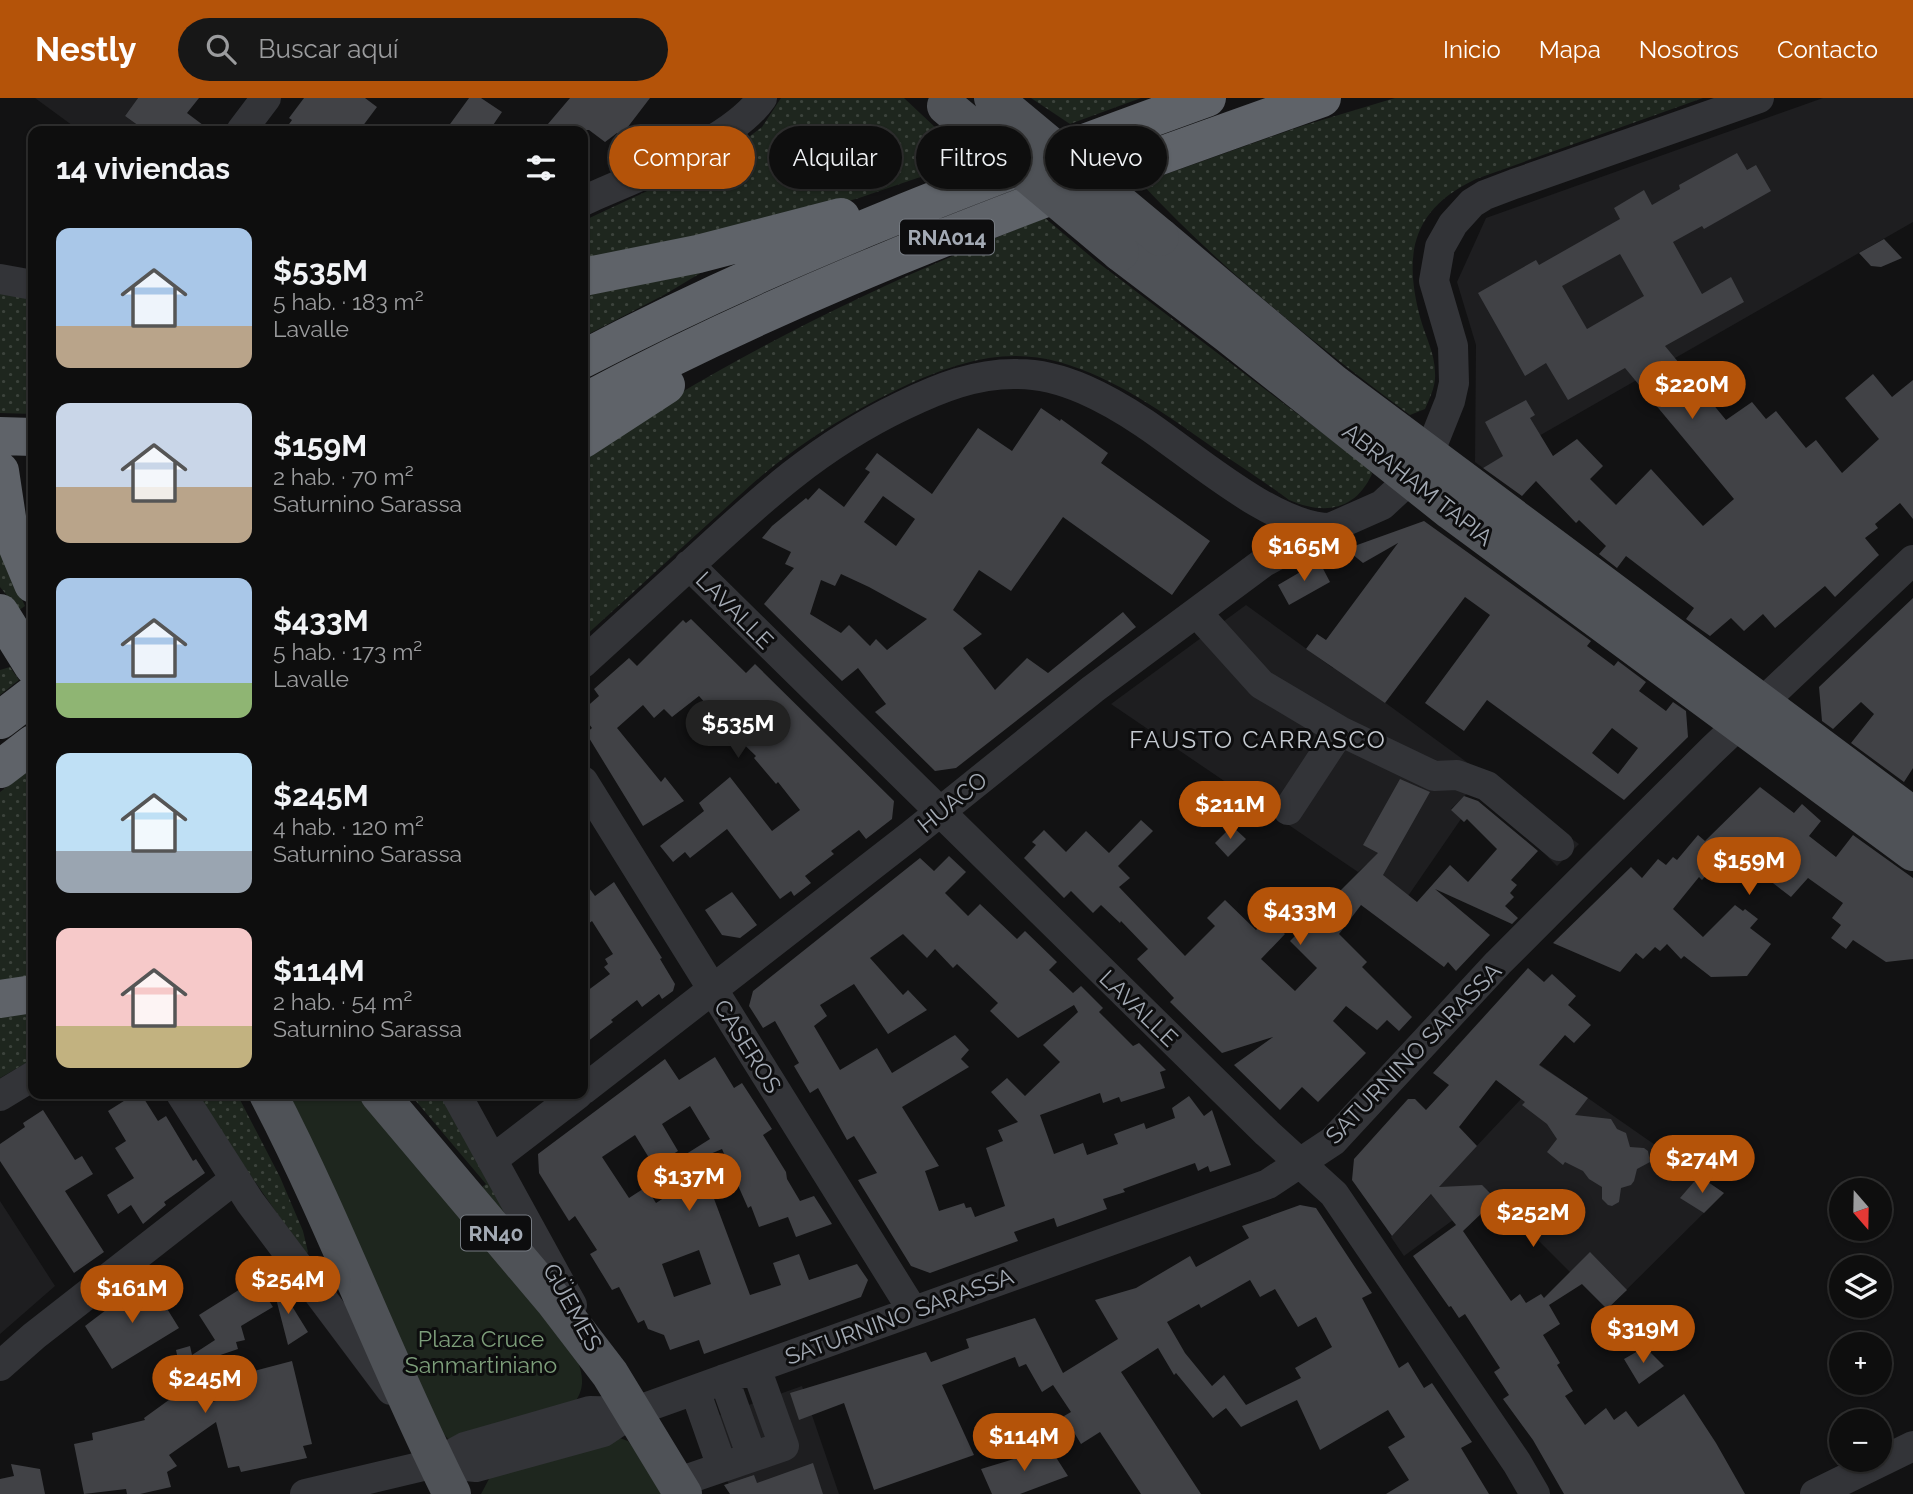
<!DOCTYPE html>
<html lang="es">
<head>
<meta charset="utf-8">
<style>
	body { margin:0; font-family:Raleway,sans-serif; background:#171717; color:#f1f3f6; height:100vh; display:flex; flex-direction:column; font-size:26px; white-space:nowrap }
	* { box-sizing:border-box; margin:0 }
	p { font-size:23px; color:#9b9c9e }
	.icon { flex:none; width:38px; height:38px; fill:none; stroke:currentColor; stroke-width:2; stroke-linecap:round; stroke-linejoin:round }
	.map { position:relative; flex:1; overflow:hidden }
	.panel { position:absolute; left:28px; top:28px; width:560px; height:973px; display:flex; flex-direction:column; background:#0e0e0e; border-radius:14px; box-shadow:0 2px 5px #0004,0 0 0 2px #2e2e2e }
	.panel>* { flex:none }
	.guide { position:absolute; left:609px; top:28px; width:665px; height:63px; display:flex; gap:14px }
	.needle { width:46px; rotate:160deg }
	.controls { position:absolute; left:1829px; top:1080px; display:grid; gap:14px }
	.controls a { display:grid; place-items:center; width:63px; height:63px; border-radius:50%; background:#0e0e0e; box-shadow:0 2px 5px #0004,0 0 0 2px #2e2e2e; font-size:35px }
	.price { position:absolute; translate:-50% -60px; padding:0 16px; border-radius:24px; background:#b45309; color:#fff; font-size:23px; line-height:46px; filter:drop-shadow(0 2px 4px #0008) }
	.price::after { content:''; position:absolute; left:50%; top:42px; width:21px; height:16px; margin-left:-10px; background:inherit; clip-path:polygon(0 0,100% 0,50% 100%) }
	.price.current { background:#222; color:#fff }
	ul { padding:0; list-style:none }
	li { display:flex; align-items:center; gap:21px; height:175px; padding:0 28px }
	li span { display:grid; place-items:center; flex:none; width:196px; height:140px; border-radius:14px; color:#555 }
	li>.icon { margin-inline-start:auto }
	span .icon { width:84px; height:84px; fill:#fffc; stroke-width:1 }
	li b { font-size:30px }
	h2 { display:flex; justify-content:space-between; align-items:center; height:84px; padding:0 28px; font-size:30px }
	.tag { padding:0 24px; border-radius:32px; background:#0e0e0e; box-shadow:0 2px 5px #0004,0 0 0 2px #2e2e2e; font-size:24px; line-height:63px }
	.tag.current { background:#b45309; color:#fff }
	header { display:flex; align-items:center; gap:42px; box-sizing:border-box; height:98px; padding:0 35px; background:#b45309; color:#fff }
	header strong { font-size:33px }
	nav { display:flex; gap:38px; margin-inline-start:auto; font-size:24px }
	.search { width:490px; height:63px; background:#171717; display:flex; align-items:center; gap:18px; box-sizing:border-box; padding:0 24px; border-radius:38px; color:#9b9c9e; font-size:26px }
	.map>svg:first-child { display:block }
	.built { fill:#1e1e20 }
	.grass { fill:url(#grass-dots) }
	.park { fill:#1e261e }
	.building { fill:#414246; fill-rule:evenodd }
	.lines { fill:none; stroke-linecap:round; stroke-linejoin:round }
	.minor { stroke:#333438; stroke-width:30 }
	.major { stroke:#4f5257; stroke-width:38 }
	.highway { stroke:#5f6369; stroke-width:38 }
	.major-bridge { stroke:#4f5257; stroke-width:38 }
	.labels { text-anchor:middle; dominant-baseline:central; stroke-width:6; stroke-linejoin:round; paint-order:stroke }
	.shield { fill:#0d0d0e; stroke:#767b82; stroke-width:2 }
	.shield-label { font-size:21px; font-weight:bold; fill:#a3aab4 }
	.street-label { font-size:23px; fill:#a3aab4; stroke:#0d0d0e }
	.park-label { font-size:23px; fill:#7d9e7a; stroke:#0d0d0e }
	.neighbourhood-label { font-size:24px; letter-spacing:2px; fill:#c4c9d0; stroke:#0d0d0e }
</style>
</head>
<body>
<header>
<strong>Nestly</strong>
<div class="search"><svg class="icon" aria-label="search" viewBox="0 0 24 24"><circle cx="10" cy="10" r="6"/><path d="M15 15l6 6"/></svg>Buscar aquí</div>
<nav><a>Inicio</a><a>Mapa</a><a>Nosotros</a><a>Contacto</a></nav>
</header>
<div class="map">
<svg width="1913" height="1396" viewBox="0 0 1913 1396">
	<defs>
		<pattern id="grass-dots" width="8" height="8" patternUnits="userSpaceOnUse" patternTransform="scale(1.75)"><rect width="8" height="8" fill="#1e261e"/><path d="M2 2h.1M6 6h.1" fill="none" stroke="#3c433c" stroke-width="1.8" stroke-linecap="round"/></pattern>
	</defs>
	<rect width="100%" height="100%" fill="#121213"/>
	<path class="built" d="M35,0h103l-13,18 21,15h-66z
		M1823,0h90v124l-430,246 -8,-6 1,-117 -19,-63 29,-64z
		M1246,507l87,63 2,-2 244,178 -22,22 -68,-68 -15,-11 -23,22 10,10 -53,77 -41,-32 -9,8 -247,-168z
		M1479,924l245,171 -117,116 -119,-119 -20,19 -64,47 -13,-19 130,-138 -66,-51z
		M0,1103l55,85 -55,48z
		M802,1288l37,108h-104l-34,-56 6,-18z"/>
	<path class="grass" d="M781,0h123l66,62 -111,38 -91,26 -185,43v-46l92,-43 63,-33 24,-18z
		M1031,0h110l-71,26z
		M1395,0h308l-227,81c-63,30 -73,73 -56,138 5,19 15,36 15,56 1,13 -5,24 -10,36l-15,6c-95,-71 -188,-145 -269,-232l161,-57z
		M1045,120l51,43 274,208 2,5c-17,37 -48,41 -83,26 -24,-18 -49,-34 -74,-51 -48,-34 -99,-71 -156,-87 -53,-15 -100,0 -148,21 -45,21 -87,45 -127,75 -27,20 -51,44 -76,66 -42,38 -83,76 -125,114v-183c139,-96 304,-175 462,-237z
		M704,173l-40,24 -81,42v-46z
		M0,195l33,5v116l-33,-1z
		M32,361h1v68l-6,-40z
		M0,454l25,54 -6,4 -19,-23z
		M10,569l9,13 -19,15v-25z
		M33,669v214l-33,5v-194z
		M33,915v46l-33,19v-61z
		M194,996h43l43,83 23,54 5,21 -2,3z
		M410,996h32l75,134 -36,-40 5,-4z"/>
	<path class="park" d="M287,996h71l213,254c10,18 17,36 4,54l-122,37h-5l-5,-6z
		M617,1339l11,4 40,53h-187l9,-17z"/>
	<path class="building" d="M138,0h61l-12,15 24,18h-65l-21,-15z
		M304,0h61l12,9 -18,24h-75l8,-11 -3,-2z
		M469,0h12l21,14 -13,19h-44z
		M570,0h80l-26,34 -5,3 -2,-2 -12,9 -16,-12 -47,1z
		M1737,55l10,17 9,-5 15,26 -67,38 -2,-3 -29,16 29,52 29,-17 13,25 -79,44 61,74 26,-18 14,17 10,-8 30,37 10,-8 26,33 37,-34 -34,-41 28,-24 19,23 21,-17v139l-13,-16 -25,21 3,4 -13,10 14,17 -44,42 -10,-11 -50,42 -12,-14 -19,17 -13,-13 -21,18 -24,-17 8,-11 -68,-52 -9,12 -18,-14 7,-8 -27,-26 -3,3 -40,-42 -14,15 -39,-28 20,-12 -18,-34 41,-22 9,15 -5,3 23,38 24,-17 26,27 -13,13 26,26 35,-36 52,57 31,-27 -109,-131 -57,32 -22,-37 -21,13 -47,-83 58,-33 3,5 81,-46 -6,-11 30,-18 8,15 28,-16 -1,-4zM1620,156l24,42 -57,33 -25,-43z
		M1884,141l18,19 -21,9 -10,-1 -12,-13z
		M1041,310l19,13 1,-2 47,34 -7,10 109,78 -38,54 -109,-78 -52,74 -32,-21 -26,40 29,24 -19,14 32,42 32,-32 21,15 75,-61 13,15 -180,141 -21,3 -60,-59 11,-8 -28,-36 -16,13 -78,-77 30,-36 -9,-4 6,-12 -29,-14 10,-12 34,-28 2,2 11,-12 25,19 26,-35 -5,-3 12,-16 55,41 46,-66 34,23zM883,398l32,23 -19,27 -32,-24zM841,476l28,13 58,32 -40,31 -11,-11 -6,7 -21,-21 -8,8 -31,-19 11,-34 14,6z
		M1424,423l167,120 -4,5 27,20 4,-5 28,21 -7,9 27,20 7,-9 13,9 2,26 -64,63 -137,-100 -23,31 -39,-28 65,-88 -25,-18 -80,106 -79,-54 11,-15 9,6 72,-97 -35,20 -17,-14zM1612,630l26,20 -20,26 -26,-21z
		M1319,463l11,21 -41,23 -11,-20z
		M1913,500v170l-9,14 -53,-39 23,-29 -13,-12 -28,27 -11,-8 -3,-34z
		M691,521l55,54 9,-9 139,137 -2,18 -26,20 -7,-9 -28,21 3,3 -29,22 6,7 -17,13 -3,-5 -11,8 -53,-70 -37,29 -5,-6 -12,10 -13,-16 44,-35 -5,-8 31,-26 42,54 28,-21 -22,-28 -2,2 -22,-26 2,-2 -27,-26 -30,-34 -27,21 -8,-8 -10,9 -11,-13 -26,23 44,54 4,-5 19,24 -41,25 -57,-93 6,-5 -9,-12v-6l16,-14 -5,-7 35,-31 8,8 46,-46 3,3z
		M1400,681l30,13 -47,83 34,27 33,-37 18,17 29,-33 -30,-30 -3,3 -13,-12 13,-14 14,5 60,50 -27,29 6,5 -7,8 4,4 -9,9 13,12 -6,6 -77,-35 55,46 -34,36 -8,-9 -4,5 -83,-62 -22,29 28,28 -5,5 50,50 -13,14 -12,-11 -10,10 -31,-24 -13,15 33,32 -48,49 -16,-15 -22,23 -46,-45 39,-28 -51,16 -52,-51 4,-4 -37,-39 11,-10 -27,-28 -1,2 -19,-18 -8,8 -22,-22 -7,7 -40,-40 12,-13 -4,-3 12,-12 22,22 20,-21 23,22 32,-33 12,11 -35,35 12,12 -11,9 66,69 30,-30 -8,-8 18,-18 31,30 12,-12 17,16 -24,25 34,32 22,-23 -27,-27 88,-88 -15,-8z
		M1760,689l34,26 8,-9 19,17 -12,15 27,21 17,-22 60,43v81l-27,3 -33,-22 -7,9 -15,-11 10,-13 -9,-7 11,-15 -35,-25 -17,19 -22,-17 13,-15 -32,-28 -22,23 -5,-4 -21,24 -3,-3 -26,32 30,28 32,-32 8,6 2,-2 13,10 -8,9 21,16 -24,32 -36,1 -27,-21 -3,3 -14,-15 -7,7 -5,-4 -12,12 -7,-6 -16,19 -67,-29 78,-76 11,11 16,-19 8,6 7,-8 4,3 21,-25 7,6z
		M1232,728l14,13 -18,18 -13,-14z
		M949,758l17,16 -21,21 23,23 12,-12 37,35 8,-8 32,31 -8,8 24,23 8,-7 22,22 -4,4 34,34 6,-3 27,27 -6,2 5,16 -44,14 -2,-5 -16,6 -3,-10 -60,22 14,39 29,-11 4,12 31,-11 -4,-10 30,-11 2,6 29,-11 -3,-10 17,-12 15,20 8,-6 19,55 -21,7 -2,-6 -10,5 -3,-8 -72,26 2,3 -22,7 4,10 -50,18 -3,-9 -40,14 4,9 -88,32 -19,-7 -53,-86 19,-7 -23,-37 -7,4 -29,-52 -8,5 -16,-27 5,-3 -24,-42 -12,7 -14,-22 4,-15 167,-133 14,13zM903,836l24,24 8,-9 18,19 4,-4 41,39 -8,8 28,27 56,-33 4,7 -35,33 17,17 -35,34 -18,-18 -16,14 27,30 -20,8 5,11 -17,7 19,58 -30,11 -4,-10 -5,1 -2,-5 -25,8 -14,-40 14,-5 -37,-59 67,-40 -8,-8 8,-9 -14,-15 -63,38 -15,-25 -37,22 -26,-44 13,-10 -7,-11 34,-21 34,50 39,-24 -19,-20 -5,5 -33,-37z
		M583,782l12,16 19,-14 48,76 -2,1 15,25 -2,7 -11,8 -3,-5 -17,13 -5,-7 -26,20 2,2 -30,23v-51l27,-20 -6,-7 4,-3 -3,-5 8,-5 -21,-33 -9,7z
		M732,794l25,33 -17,13 -18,-3 -17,-25z
		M1528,870l16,14 8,-8 24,22 -8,9 23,20 -17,18 -9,-8 -26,30 49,33 -13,17 36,4 6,10 9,4 4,14 14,1 4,3 2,11 -13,7 -3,12 -3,4 -10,3 -2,14 -7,4 -4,-1 -6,-6v-12l-13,-8 -6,-8 -18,-9 -2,3 -16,-13 10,-13 -10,-15 -25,-19 3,-3 -29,-22 -37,47 18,19 -38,41 43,-2 20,20 -12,12 -6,-6 -21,20 48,70 9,-7 6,9 15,-9 3,4 46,-46 37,38 -20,19 -25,-25 -33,21 11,19 -17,11 17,28 -3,2 16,26 -8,5 20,29 21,-17 8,12 12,-9 12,16 46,-33 32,49 29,51h-181l-31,-54 -30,-41 6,-4 -15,-23 6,-4 -35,-54 -6,4 -8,-12 -2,1 -36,-51 43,-31 -25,-31 -39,42 -40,-56 2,-21 54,-60h7l11,11 23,-25 -16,-12z
		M715,959l19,31 8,-5 30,46 -9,6 23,37 1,7 13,22 14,-5 18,28 -36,13 -8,-20 -29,10 -8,-21 -3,2 -26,-59 -35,15 -4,-8 27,-17 -20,-33 -28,18 16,27 -24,15 -19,-31 -33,22 27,41 17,-11 10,16 48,-31 46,123 31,-10 -8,-22 26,-9 10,26 48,-16 11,16 -7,17 -157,57 -5,-14 -29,10 -6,-15 -16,-6 -4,-9 -6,3 -19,-36 -7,3 -22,-36 7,-4 -22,-34 -6,5 -30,-48 -1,-19 127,-95 14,21zM699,1152l12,34 -37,13 -12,-33z
		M135,996h6l17,27 8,-5 27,45 3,-2 9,14 -41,29 2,3 -23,19 -12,-19 -13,9 -11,-19 27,-17 -19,-30 11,-7 -18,-30z
		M43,1012l32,50 7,-4 11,18 -28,17 39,61 -30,21 -74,-112v-17l25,-17 -2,-4z
		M1699,1078l25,17 -20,20 -24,-15z
		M1300,1107l16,3 56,85 -10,5 37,70 9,-6 16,26 8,-5 40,59 -11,6 28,46h-103l23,-14 -21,-33 17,-10 -17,-27 -68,40 -23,-50 -56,27 -15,-19 -13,10 -37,-45 -2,2 -16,-27 -37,24 80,122h-60l-41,-62 -19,12 -17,-28 7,-4 -18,-27 -11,7 -16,-28 -7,3 -4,-10 -73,28 32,70 -100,35 -30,-87 -45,17 -9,-27 136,-41 5,10 38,-14 -3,-9 69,-21 28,55 55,-34 -23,-39 41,-12 54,-32 6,11 53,-29 -7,-12zM1250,1182l10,17 15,-8 23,38 18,-10 16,30 -37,21 6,10 -55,27 -22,-30 -12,11 -27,-33 -18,-31 32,-18 2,4z
		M274,1179l34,55 -20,13 -17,-66z
		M148,1180l31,50 -67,41 -27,-43z
		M253,1183l7,10 2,-1 11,17 -32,19 4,14 -9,2 2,7 -44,15 10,40 31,-8 -4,-19 61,-16 20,83 -9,2 4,12 -66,14 -2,-6 -11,2 -12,-46 -47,33 8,11 -10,6 4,15 -31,7h-13l-1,-5 -42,5 -10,-50 19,-4 -1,-7 53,-13 -1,-2 40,-29 -8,-39 14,-4 2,9 23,-15 -16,-25z
		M1645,1249l19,19 -25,18 -15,-25z
		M1050,1350l18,28 -48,18h-28l-11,-25z
		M813,1365l10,31h-93l-6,-9 30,-10 3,8z
		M11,1366l29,5 5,25h-45v-15l14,-3z"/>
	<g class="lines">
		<path class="minor" d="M241,33l25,-33
			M583,103c50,-23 148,-58 179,-103
			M0,181l33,6
			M689,467l578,568 67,61 183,269 18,31
			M1197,515l64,71 79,47 94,45 23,-1 30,11 72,60
			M583,565c35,-32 70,-64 105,-96 69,-64 128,-120 214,-161 37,-18 74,-33 116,-32 45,0 90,25 126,49 48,32 130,105 186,105
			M583,683l330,530
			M1288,712l52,-79
			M583,992l327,-254 183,-147 171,-127 48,-26 70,-31 28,-26 18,-23 22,-55 4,-18 -1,-37 -19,-65 6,-34 13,-23 19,-21 13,-8 29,-11 245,-86
			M181,996l69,108 141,188
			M456,996l116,211
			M0,998l33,-20
			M492,1062l86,-66
			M0,1268l34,-30 201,-157
			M724,1281l28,78
			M695,1292l27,77
			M436,1365l40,4 127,-35 30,-20 635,-228 65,-43 165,-178 91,-91 124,-123 200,-189
			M676,1385l108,-37 -28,-78
			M305,1396l131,-31 29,-16 125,-36 43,1
			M1815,1396l98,-48"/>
		<path class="major" d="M1160,139l173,146 580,433
			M1120,154l108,82 223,177 462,341
			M268,996c68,130 118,269 184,400
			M379,996l175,207 56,73 73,120"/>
		<path class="highway" d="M583,179l115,-23 143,-37
			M583,261c201,-105 411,-184 624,-261
			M583,305c235,-126 488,-216 739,-305
			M0,338l33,1
			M583,341l83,-54
			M0,373l8,53 25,60
			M0,515l33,53
			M0,622l33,-25
			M0,671l33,-25
			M0,901l33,-5"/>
		<path class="major-bridge" d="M993,0l167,139
			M946,8l174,146"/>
	</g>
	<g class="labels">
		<g class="shield">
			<rect x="900" y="121.5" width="94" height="35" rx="5"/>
			<rect x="461" y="1117.5" width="70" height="35" rx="5"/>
		</g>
		<g class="shield-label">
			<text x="947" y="139">RNA014</text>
			<text x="496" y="1135">RN40</text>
		</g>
		<g class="street-label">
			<text transform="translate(1418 386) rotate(38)">ABRAHAM TAPIA</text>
			<text transform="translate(735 512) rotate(45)">LAVALLE</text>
			<text transform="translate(952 704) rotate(-39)">HUACO</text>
			<text transform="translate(1139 910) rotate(44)">LAVALLE</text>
			<text transform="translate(748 948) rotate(58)">CASEROS</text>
			<text transform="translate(1413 955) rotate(-46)">SATURNINO SARASSA</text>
			<text transform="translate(573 1209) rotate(61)">GÜEMES</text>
			<text transform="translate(899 1218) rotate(-20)">SATURNINO SARASSA</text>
		</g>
		<g class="park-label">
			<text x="481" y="1240">Plaza Cruce<tspan x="481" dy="26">Sanmartiniano</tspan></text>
		</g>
		<g class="neighbourhood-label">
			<text x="1258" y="641">FAUSTO CARRASCO</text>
		</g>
	</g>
</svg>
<div class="controls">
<a><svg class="needle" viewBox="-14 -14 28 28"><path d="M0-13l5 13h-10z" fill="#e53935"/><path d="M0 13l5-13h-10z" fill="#9b9c9e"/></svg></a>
<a><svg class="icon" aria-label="layers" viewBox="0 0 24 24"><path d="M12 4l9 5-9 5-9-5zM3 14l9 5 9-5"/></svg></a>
<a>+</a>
<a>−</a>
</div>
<b class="price" style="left:1692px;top:323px">$220M</b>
<b class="price" style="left:1304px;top:485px">$165M</b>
<b class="price current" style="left:738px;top:662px">$535M</b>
<b class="price" style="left:1230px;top:743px">$211M</b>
<b class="price" style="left:1749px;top:799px">$159M</b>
<b class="price" style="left:1300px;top:849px">$433M</b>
<b class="price" style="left:1702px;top:1097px">$274M</b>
<b class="price" style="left:689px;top:1115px">$137M</b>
<b class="price" style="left:1533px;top:1151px">$252M</b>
<b class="price" style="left:288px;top:1218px">$254M</b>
<b class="price" style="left:132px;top:1227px">$161M</b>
<b class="price" style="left:1643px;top:1267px">$319M</b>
<b class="price" style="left:205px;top:1317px">$245M</b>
<b class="price" style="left:1024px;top:1375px">$114M</b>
<div class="guide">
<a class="tag current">Comprar</a>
<a class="tag">Alquilar</a>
<a class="tag">Filtros</a>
<a class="tag">Nuevo</a>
</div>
<section class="panel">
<h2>14 viviendas<svg class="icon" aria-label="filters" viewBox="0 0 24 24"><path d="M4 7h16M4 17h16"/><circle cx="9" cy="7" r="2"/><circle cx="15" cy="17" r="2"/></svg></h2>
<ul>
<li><span style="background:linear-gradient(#a9c7e8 70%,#b9a48a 0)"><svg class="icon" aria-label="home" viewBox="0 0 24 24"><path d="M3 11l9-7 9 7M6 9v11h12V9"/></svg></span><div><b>$535M</b><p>5 hab. · 183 m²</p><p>Lavalle</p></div></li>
<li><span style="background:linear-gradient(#c9d6e8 60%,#b9a48a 0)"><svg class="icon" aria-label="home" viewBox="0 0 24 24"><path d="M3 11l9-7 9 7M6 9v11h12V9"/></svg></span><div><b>$159M</b><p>2 hab. · 70 m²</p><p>Saturnino Sarassa</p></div></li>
<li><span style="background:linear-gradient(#a9c7e8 75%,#8fb573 0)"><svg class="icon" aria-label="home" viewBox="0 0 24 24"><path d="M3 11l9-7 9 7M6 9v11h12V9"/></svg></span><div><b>$433M</b><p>5 hab. · 173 m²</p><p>Lavalle</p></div></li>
<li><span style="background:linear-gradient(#bfe0f5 70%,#9aa5b1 0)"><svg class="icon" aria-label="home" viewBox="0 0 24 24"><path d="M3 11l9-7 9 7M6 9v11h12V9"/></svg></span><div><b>$245M</b><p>4 hab. · 120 m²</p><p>Saturnino Sarassa</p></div></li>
<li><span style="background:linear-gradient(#f6c9c9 70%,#c2b280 0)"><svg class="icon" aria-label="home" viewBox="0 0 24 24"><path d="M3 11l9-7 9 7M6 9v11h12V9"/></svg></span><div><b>$114M</b><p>2 hab. · 54 m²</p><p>Saturnino Sarassa</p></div></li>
</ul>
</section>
</div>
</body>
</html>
